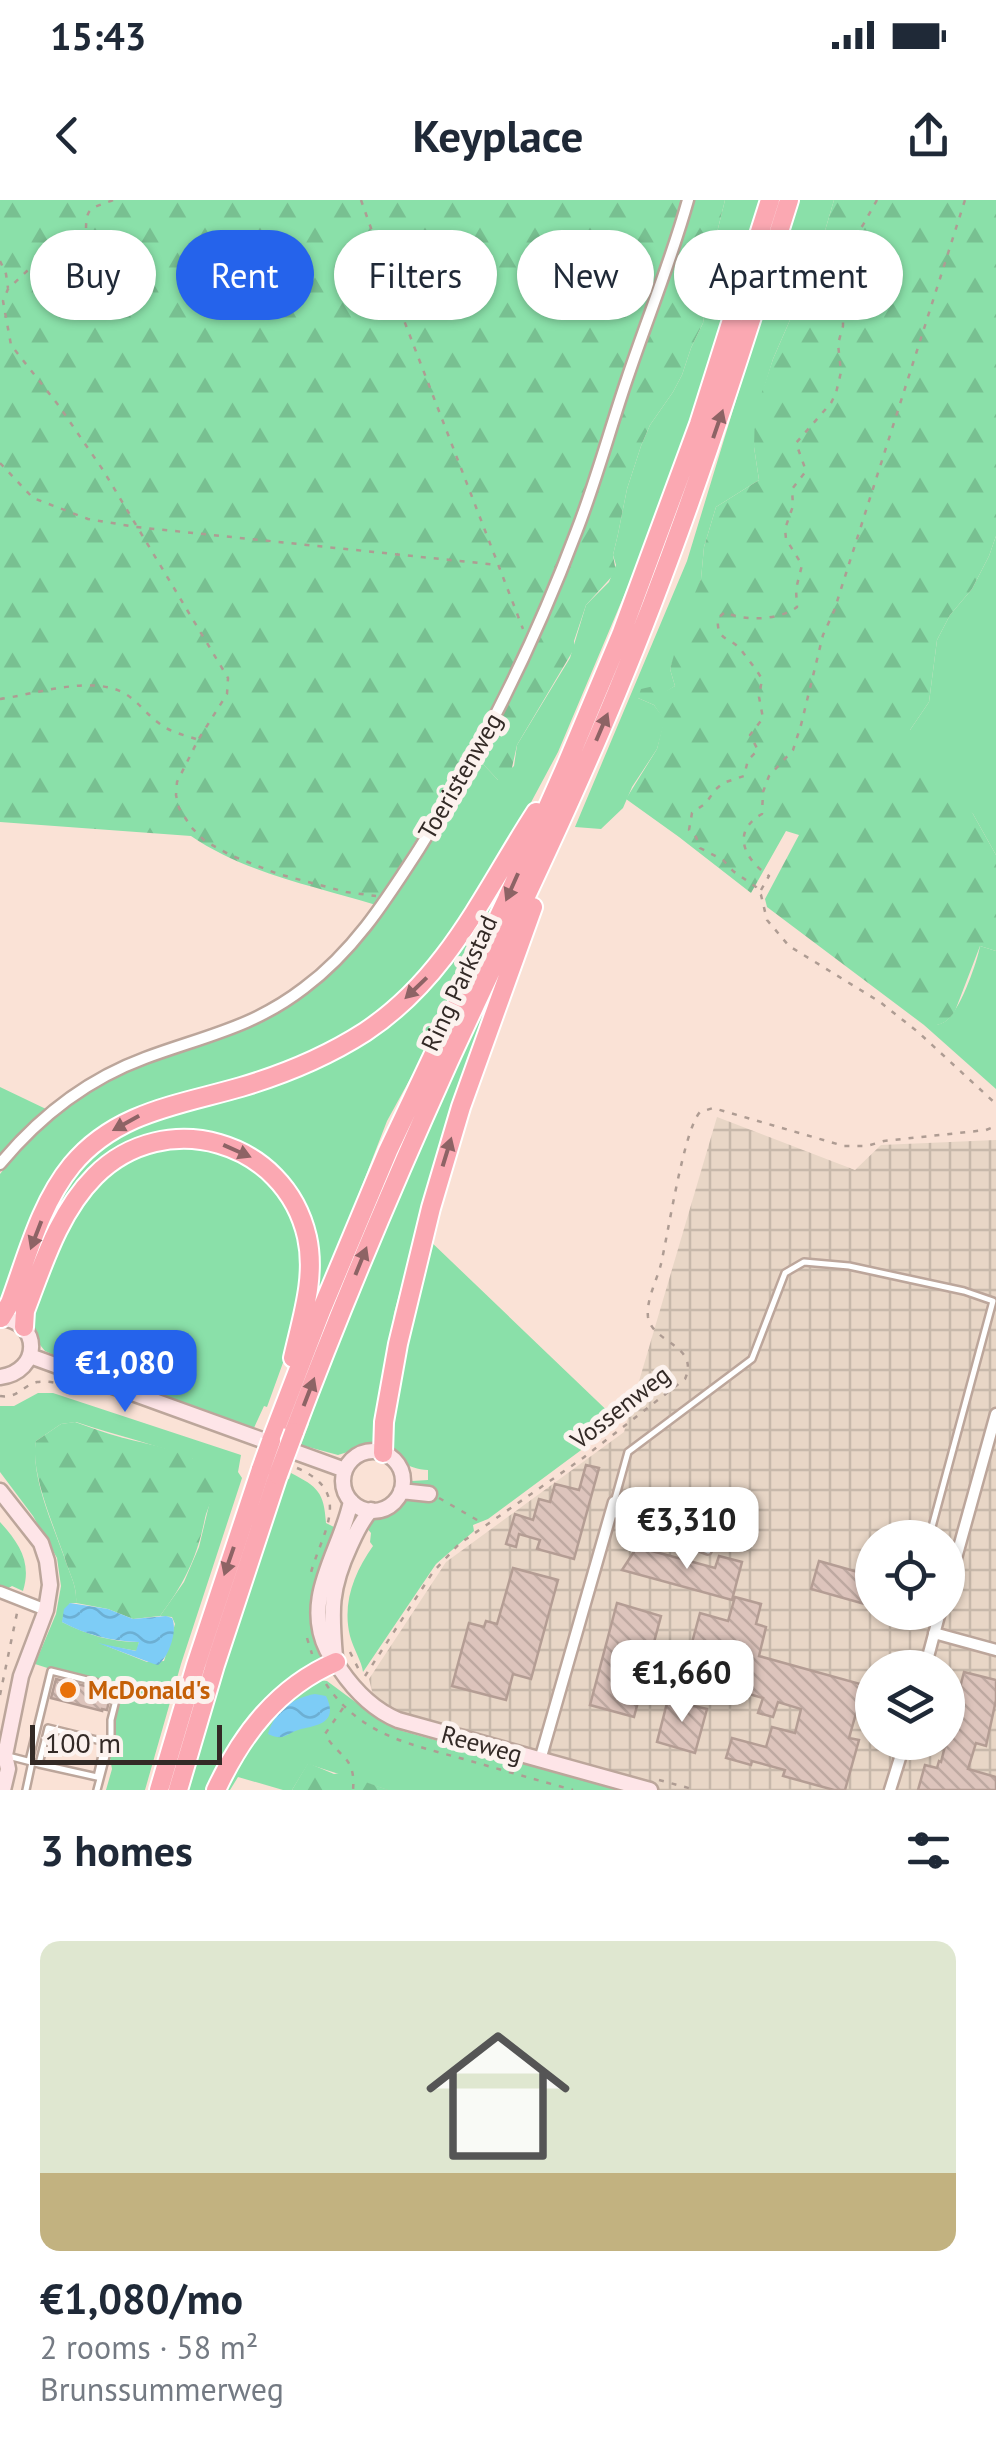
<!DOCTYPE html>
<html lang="en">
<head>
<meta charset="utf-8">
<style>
	body { margin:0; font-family:"PT Sans",sans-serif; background:#f2f2f3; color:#1f2937; height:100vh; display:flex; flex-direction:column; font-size:38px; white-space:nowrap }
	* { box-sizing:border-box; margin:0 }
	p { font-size:32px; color:#747a83 }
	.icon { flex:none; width:55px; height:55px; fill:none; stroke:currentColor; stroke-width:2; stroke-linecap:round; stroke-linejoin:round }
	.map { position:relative; height:1590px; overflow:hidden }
	.panel { display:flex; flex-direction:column; background:#fff; flex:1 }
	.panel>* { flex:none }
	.hud { position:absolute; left:30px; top:30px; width:938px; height:90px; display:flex; gap:20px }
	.buttons { position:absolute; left:855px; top:1320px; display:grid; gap:20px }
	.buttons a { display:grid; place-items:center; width:110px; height:110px; border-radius:50%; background:#fff; box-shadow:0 2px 8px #0004; font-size:50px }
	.scale { position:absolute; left:30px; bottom:25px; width:192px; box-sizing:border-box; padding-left:10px; border:5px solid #332a26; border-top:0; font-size:28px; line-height:35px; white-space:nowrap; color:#332a26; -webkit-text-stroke:8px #fcf2ee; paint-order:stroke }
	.price { position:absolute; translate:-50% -85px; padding:0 22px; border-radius:20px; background:#fff; color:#222; font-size:32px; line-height:65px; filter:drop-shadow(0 2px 5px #0008) }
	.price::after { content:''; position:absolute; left:50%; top:60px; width:30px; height:22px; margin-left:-15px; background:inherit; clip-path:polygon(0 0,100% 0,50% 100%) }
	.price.selected { background:#2563eb; color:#fff }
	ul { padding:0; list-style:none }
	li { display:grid; align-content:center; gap:20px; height:530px; padding:0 40px }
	li span { display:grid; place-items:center; height:310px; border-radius:20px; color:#555 }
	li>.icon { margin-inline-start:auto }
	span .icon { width:180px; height:180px; fill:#fffc; stroke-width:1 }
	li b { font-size:42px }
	h2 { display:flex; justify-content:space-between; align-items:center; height:120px; padding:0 40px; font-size:42px }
	.pill { padding:0 35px; border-radius:45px; background:#fff; box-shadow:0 2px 8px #0004; font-size:35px; line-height:90px }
	.pill.selected { background:#2563eb; color:#fff }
	.status { display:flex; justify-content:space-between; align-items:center; height:70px; padding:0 50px; background:#fff; direction:ltr }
	.status svg { height:28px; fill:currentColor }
	header { display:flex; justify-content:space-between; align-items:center; height:130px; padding:0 40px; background:#fff; font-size:45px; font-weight:700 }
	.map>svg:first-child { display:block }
	.industrial { fill:url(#industrial-grid); fill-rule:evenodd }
	.grass { fill:#8ae0a9; fill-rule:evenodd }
	.forest { fill:url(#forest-firs) }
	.water { fill:url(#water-waves) }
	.building { fill:url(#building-back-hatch); stroke:#b49d94; stroke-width:2.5 }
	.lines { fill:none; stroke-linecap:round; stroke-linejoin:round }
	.lane-casing { stroke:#bca69b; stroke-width:10 }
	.street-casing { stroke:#bca69b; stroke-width:15 }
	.secondary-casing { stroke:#bca69b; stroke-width:19 }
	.highway-casing { stroke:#fff; stroke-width:22 }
	.path { stroke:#ae9c93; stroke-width:2.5; stroke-dasharray:5 8; stroke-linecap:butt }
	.lane { stroke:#fff; stroke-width:5 }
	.street { stroke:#fff; stroke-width:10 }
	.secondary { stroke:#fee5e8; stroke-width:14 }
	.highway { stroke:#fba8b2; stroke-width:18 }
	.highway-bridge-casing { stroke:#fff; stroke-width:22; stroke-linecap:butt }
	.highway-bridge { stroke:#fba8b2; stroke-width:18 }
	.oneway { fill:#8d6365 }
	.food-dot { fill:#e8710a; stroke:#fcf2ee; stroke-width:4 }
	.labels { text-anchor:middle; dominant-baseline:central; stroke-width:10; stroke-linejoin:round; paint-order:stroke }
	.street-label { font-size:25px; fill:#332a26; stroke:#fcf2ee }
	.food-label { font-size:25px; font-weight:bold; fill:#c56008; stroke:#fcf2ee; text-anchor:start }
</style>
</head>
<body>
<div class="status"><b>15:43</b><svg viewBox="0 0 49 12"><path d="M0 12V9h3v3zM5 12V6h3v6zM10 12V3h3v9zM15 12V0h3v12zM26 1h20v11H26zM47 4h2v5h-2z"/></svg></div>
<header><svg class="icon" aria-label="back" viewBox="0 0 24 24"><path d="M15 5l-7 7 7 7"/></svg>Keyplace<svg class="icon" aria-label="share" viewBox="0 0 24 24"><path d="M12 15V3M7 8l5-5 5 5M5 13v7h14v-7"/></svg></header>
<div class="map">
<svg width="996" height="1590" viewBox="0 0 996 1590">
	<defs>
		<pattern id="industrial-grid" width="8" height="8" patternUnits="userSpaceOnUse" patternTransform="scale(2.5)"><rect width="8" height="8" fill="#e8d6c6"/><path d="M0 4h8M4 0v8" fill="none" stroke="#c7b8aa"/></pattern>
		<pattern id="forest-firs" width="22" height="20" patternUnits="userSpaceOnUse" patternTransform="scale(2.5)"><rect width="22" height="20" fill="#8ae0a9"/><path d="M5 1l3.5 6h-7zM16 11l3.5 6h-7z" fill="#78c091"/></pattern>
		<pattern id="water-waves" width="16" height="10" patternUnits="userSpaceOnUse" patternTransform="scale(2.5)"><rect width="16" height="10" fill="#7dccf6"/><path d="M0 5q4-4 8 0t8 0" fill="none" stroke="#6cafd3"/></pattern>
		<pattern id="building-back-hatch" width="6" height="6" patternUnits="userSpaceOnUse" patternTransform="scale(2.5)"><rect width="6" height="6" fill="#ddc4bc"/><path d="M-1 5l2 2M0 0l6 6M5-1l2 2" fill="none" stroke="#bea9a1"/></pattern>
	</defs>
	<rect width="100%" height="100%" fill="#fae2d6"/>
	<path class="industrial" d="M717,917l138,53 26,-25 115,-5v650h-624l13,-46 -16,-65 77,-117 178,-130zM872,1338h76v74h-76zM872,1468h76v74h-76z"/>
	<path class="grass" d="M725,0h38l-53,167 -55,155 -97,230 -75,140 -66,91 -73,57 -260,106 -84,163v-135c38,-49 87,-88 145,-110 46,-17 92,-28 135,-54 92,-57 139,-155 195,-243l8,-3 15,16 16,-14 3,-21 53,-87 16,-53 23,-23 7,-17 -3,-10 5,-21 9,-45 14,-43 9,-21 23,-33 9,-17 9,-27 12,-25 8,-66z
		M797,0h37l-17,58 -44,101 -8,26 -11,62 5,33 -43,27 -12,40 -3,32 -31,90 5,17 -11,7 -26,5 16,7 11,15 -8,29 -25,38 -9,21 -22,21 -26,-2 112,-266z
		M996,336v319l-23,-41 -63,-43v-41l19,-28 8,-62 13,-25 22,-26 17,-33z
		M518,656l-91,192 -40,73 -78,201 -11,-120 -80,-64 -114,24 -78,132 -7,-3 46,-107 43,-46 277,-116z
		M980,746l16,5v138l-72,-64c9,0 16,1 23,-5 13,-10 30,-57 33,-74z
		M511,749l-92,274 -25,90 -18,133h-9l-29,9 -37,-10 8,-21 -3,-2 56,-147 112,-250z
		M0,887l46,22 -28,26 -18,20z
		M185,943l60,16 45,46 15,59 -12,71 -26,72 -3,-1 -11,24 -163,-59 -45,-20 -9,-11 -4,-11 -2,-12 15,-45 41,-78 39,-36z
		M427,1038l192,184 -131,97 -15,6 1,6 -38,33 -73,108c-1,-10 -10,-24 -13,-36 -8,-33 4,-63 23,-90l-3,-4 1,-9 -6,-7c10,-9 38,-26 51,-28l-5,-12 1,-5 16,-1v-10c-21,-1 -33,-11 -39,-31z
		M38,1193h15l188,62 -3,17 4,6 -61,186 -36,126h-39l6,-21 -3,-16 4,-13 -5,-2 1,-5 13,-41 -87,-28 21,-50 5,-28 -4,-28 -24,-42 -33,-44v-66h14zM76,1222c39,13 79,22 117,37l17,42 -11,46 -15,35 -24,34 12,1 3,7 -11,37 -17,1 -43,-17 33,6 2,-9c-27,0 -52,-7 -77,-20l8,-19h6c1,-15 -4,-24 -9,-38 -12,-36 -37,-87 -31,-124l25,-17z
		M291,1273c27,14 33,19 35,50l12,6c-24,56 -31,71 -14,131l-16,11 -97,119h-23l25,-97 71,-212 5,-2z
		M316,1480l11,1 58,43 17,7 216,59h-230l-80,-26 -16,26h-9l-45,-13 -8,13h-10l58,-84z"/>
	<path class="forest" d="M0,0h725l-14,57 -8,66 -12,25 -9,27 -9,17 -23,33 -9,21 -14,43 -9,45 -5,21 3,17 -30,33 -12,36v8l-57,96 -8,36 -11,-1 -15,-16 -16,5 -15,13 -76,123c-62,-19 -131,-32 -185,-69l-191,-14z
		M834,0h162v336l-7,20 -17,33 -22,26 -13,25 -8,62 -19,28v40l33,9 30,35 23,41v96l-16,-5 -25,65c-8,12 -16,16 -31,14l-157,-118 -2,-8 34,-64 -13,-4 -35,62 -72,-56 -53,-38 31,-50 7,-29 -10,-15 -16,-7 3,-9 13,-3 10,6 11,-6 -5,-17 15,-53 16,-37 3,-32 12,-40 43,-27 -5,-33 1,-34 18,-54 44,-101z
		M75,1222c15,5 30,11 45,15 23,7 90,16 96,44 2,8 -9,27 -11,37 -8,40 -21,66 -45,98l-27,3 -25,-10 -32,-6c1,-15 -4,-24 -9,-38 -10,-32 -38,-93 -31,-124l25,-17z
		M0,1322c19,21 32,40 23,69l-11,-5 -5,3 -7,-3z
		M308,1563l26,11 15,-2 8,7 31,11h-96z"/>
	<path class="water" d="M70,1403l38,6 25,10 33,-3 6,2c6,12 -3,39 -14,47l-4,-1 -56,-21 38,8 3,-9c-28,-1 -53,-7 -77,-20l2,-13z
		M315,1494l11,2c12,25 -5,29 -25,33 -15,4 -16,13 -33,5 7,-23 24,-36 47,-40z"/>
	<path class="building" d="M586,1265l13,3 -25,91 -37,-10 3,-9 -21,-6 -3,13 -10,-3 9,-30 18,6 6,-21 11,3 5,-18 24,6z
		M637,1347l78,21 4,-12 23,6 -10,38 -110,-30z
		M819,1361l53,15v30l-61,-17z
		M513,1368l45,12 -27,99 -18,-5 -7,26 -54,-14 17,-63 15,4 2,-6 11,3z
		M735,1397l26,7 -5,20 10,3 -7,29 105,29 -15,53 10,2 -14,50h-11l-51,-14 2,-6 -33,-9 -1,4 -25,-7 6,-20 34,9 6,-20 23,6 6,-24 -23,-7 -5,15 -15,-4 5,-15 -53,-15 8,-26 -28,-7 10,-37 28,8z
		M617,1403l44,13 -27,101 -44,-12z
		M964,1472l32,8v20l-10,46 -10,-3 -8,26 28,8v13h-78l7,-25 12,3 2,-7 2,1z
		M56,1479l55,13 -4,18 -5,-1v2l-51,-13z
		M681,1496l9,3 -1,6 18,4 -12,44 -38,-11 11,-43 11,3z"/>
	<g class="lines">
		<defs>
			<path id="lane" d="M615,1299l13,-47 124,-93 33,-86 19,-11 45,4 115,25 29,10 -64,237
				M611,1313l97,38
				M8,1556l31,8 58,13 8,-35 -57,-14 -9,36
				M29,1561l22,-90 68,17 -8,32v17l-14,53
				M26,1590l6,-28"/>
			<path id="street" d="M0,964c39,-47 88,-85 145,-106 59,-22 107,-30 159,-70 50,-37 82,-88 115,-139 64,-101 116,-207 158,-319 19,-49 33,-101 50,-151 20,-60 44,-118 61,-179
				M948,1387l48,-173
				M0,1392l46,18
				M934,1433l62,17
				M925,1468l15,-56
				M540,1560l74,-258
				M890,1590l15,-48"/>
			<path id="secondary" d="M0,1118c42,3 41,54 0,59
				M30,1156l315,114
				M343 1281a30 30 0 1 1 60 0a30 30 0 1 1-60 0Z
				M0,1291l41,52 6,18 3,24 -4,25 -25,66 -16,79 3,14 -5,21
				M401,1291l28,3
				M351,1301c-10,50 -50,96 -24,149 4,7 9,13 13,19 15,22 34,41 58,51l252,70
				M335,1457c-4,-47 -5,-68 15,-111 6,-13 11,-25 21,-36"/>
			<path id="highway" d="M1,1118l9,-15c17,-46 30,-99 62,-138 44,-53 107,-60 169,-78 44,-13 85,-30 124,-55 83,-55 119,-140 171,-220
				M24,1127l1,-16c18,-47 34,-99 70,-135 70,-70 190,-36 212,61 9,40 -5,81 -14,121
				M294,1232c47,-125 99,-247 154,-369 57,-124 117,-245 169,-371 67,-161 120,-326 172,-492
				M271,1241l50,-130 67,-160 119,-252 59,-133 55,-131 78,-211 71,-224
				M383,1253l1,-31 14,-78 33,-136 30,-101 72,-200
				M159,1590l37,-125 65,-196
				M178,1590l37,-125 63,-190
				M216,1590c26,-56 62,-103 120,-128"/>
		</defs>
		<use href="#lane" class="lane-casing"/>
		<use href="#street" class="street-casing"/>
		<use href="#secondary" class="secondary-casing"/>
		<use href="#highway" class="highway-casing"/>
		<path class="path" d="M113,0c-21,9 -27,5 -27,30l-13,12 -46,29 -19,18 -5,12 8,44 48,61 44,64 125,208 -1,16 -29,46 -21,42 -1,13 3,13 12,19 14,14 25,14 48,19 68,18 30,4
			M361,0l39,110 123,319
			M877,0l-14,25 -22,29c1,14 15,23 17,37l-15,19v16l-5,18 3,28 -5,21 -5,10 -35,40 10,28 -14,18 1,17 -8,23 1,10 16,26 -6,24 1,18c-17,13 -53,15 -72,5l-7,6c-2,24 12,18 23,32 7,9 15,19 21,29l-3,18 4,21 -13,17 8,15 -10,10 -4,16 -21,7 -8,7 -9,13 -14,10 -3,17 7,7 4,11 23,12 10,11 23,16 5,8 6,25 22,26 91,56 38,30 78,72
			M0,61l6,13 2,14
			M0,263l33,35 55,21 48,8 362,38
			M0,499c36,-5 91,-24 124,-6 14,8 23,22 36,31 10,8 24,11 36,15
			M761,690l8,-14c-24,-16 -39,-44 -7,-62l1,-22 6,-16 24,-26 8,-25 22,-90 11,-24 131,-411
			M0,1196c17,3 22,-10 37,-14 14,-2 28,3 41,7
			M297,1268c58,25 24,65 13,108
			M439,1298l45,26
			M307,1438l5,16
			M350,1452l10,20
			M365,1476l68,-104 26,-28 124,-86 102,-79c15,-34 -33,-36 -37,-62 -2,-17 9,-37 13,-53 7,-30 23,-135 39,-152l13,-4 131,38h23l17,-5 102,-11 10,-4
			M326,1484c35,52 84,60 141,76 35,10 70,20 106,30
			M0,1495l17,-82
			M343,1508l-18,26c13,24 31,21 28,56
			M659,1580l37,10"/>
		<use href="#lane" class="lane"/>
		<use href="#street" class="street"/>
		<use href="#secondary" class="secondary"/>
		<use href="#highway" class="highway"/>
		<defs>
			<path id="highway-bridge" d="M261,1269l10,-28
				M278,1275l16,-43"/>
		</defs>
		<use href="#highway-bridge" class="highway-bridge-casing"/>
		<use href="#highway-bridge" class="highway-bridge"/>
	</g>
	<defs><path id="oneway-solid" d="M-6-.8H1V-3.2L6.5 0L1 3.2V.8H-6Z" transform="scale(2.5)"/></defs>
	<g class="oneway">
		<use href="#oneway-solid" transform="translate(718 224) rotate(-71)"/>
		<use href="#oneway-solid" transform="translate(602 527) rotate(-67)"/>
		<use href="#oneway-solid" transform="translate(512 687) rotate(114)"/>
		<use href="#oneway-solid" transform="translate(416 788) rotate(136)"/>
		<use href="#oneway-solid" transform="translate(126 923) rotate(151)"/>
		<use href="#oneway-solid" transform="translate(237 951) rotate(24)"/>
		<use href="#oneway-solid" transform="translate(447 952) rotate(-73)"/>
		<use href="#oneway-solid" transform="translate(36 1035) rotate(111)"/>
		<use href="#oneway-solid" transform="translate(361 1061) rotate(-68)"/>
		<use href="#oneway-solid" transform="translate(309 1192) rotate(-69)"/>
		<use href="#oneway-solid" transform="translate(229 1361) rotate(109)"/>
	</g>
	<circle class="food-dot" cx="68" cy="1490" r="10"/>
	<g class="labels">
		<g class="street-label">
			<text transform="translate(460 576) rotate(-60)">Toeristenweg</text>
			<text transform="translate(459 783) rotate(-65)">Ring Parkstad</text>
			<text transform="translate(620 1207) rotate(-38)">Vossenweg</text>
			<text transform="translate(482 1544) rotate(15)">Reeweg</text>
		</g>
		<g class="food-label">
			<text x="88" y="1490">McDonald's</text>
		</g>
	</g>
</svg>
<div class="buttons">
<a><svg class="icon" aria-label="locate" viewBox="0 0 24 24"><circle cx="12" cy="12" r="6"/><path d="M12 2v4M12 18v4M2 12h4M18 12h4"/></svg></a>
<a><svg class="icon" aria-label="layers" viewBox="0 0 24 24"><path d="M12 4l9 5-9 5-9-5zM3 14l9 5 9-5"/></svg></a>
</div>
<div class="scale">100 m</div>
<b class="price selected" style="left:125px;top:1215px">€1,080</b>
<b class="price" style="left:687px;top:1372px">€3,310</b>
<b class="price" style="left:682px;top:1525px">€1,660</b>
<div class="hud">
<a class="pill">Buy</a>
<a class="pill selected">Rent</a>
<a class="pill">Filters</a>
<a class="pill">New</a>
<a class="pill">Apartment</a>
</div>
</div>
<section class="panel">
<h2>3 homes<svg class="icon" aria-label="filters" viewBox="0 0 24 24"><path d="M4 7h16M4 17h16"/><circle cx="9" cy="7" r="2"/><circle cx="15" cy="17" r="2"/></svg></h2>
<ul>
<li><span style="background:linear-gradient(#dfe7d0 75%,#c2b280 0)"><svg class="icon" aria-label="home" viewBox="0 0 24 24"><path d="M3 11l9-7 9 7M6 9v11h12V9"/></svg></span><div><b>€1,080/mo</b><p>2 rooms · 58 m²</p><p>Brunssummerweg</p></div></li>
</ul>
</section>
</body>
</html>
